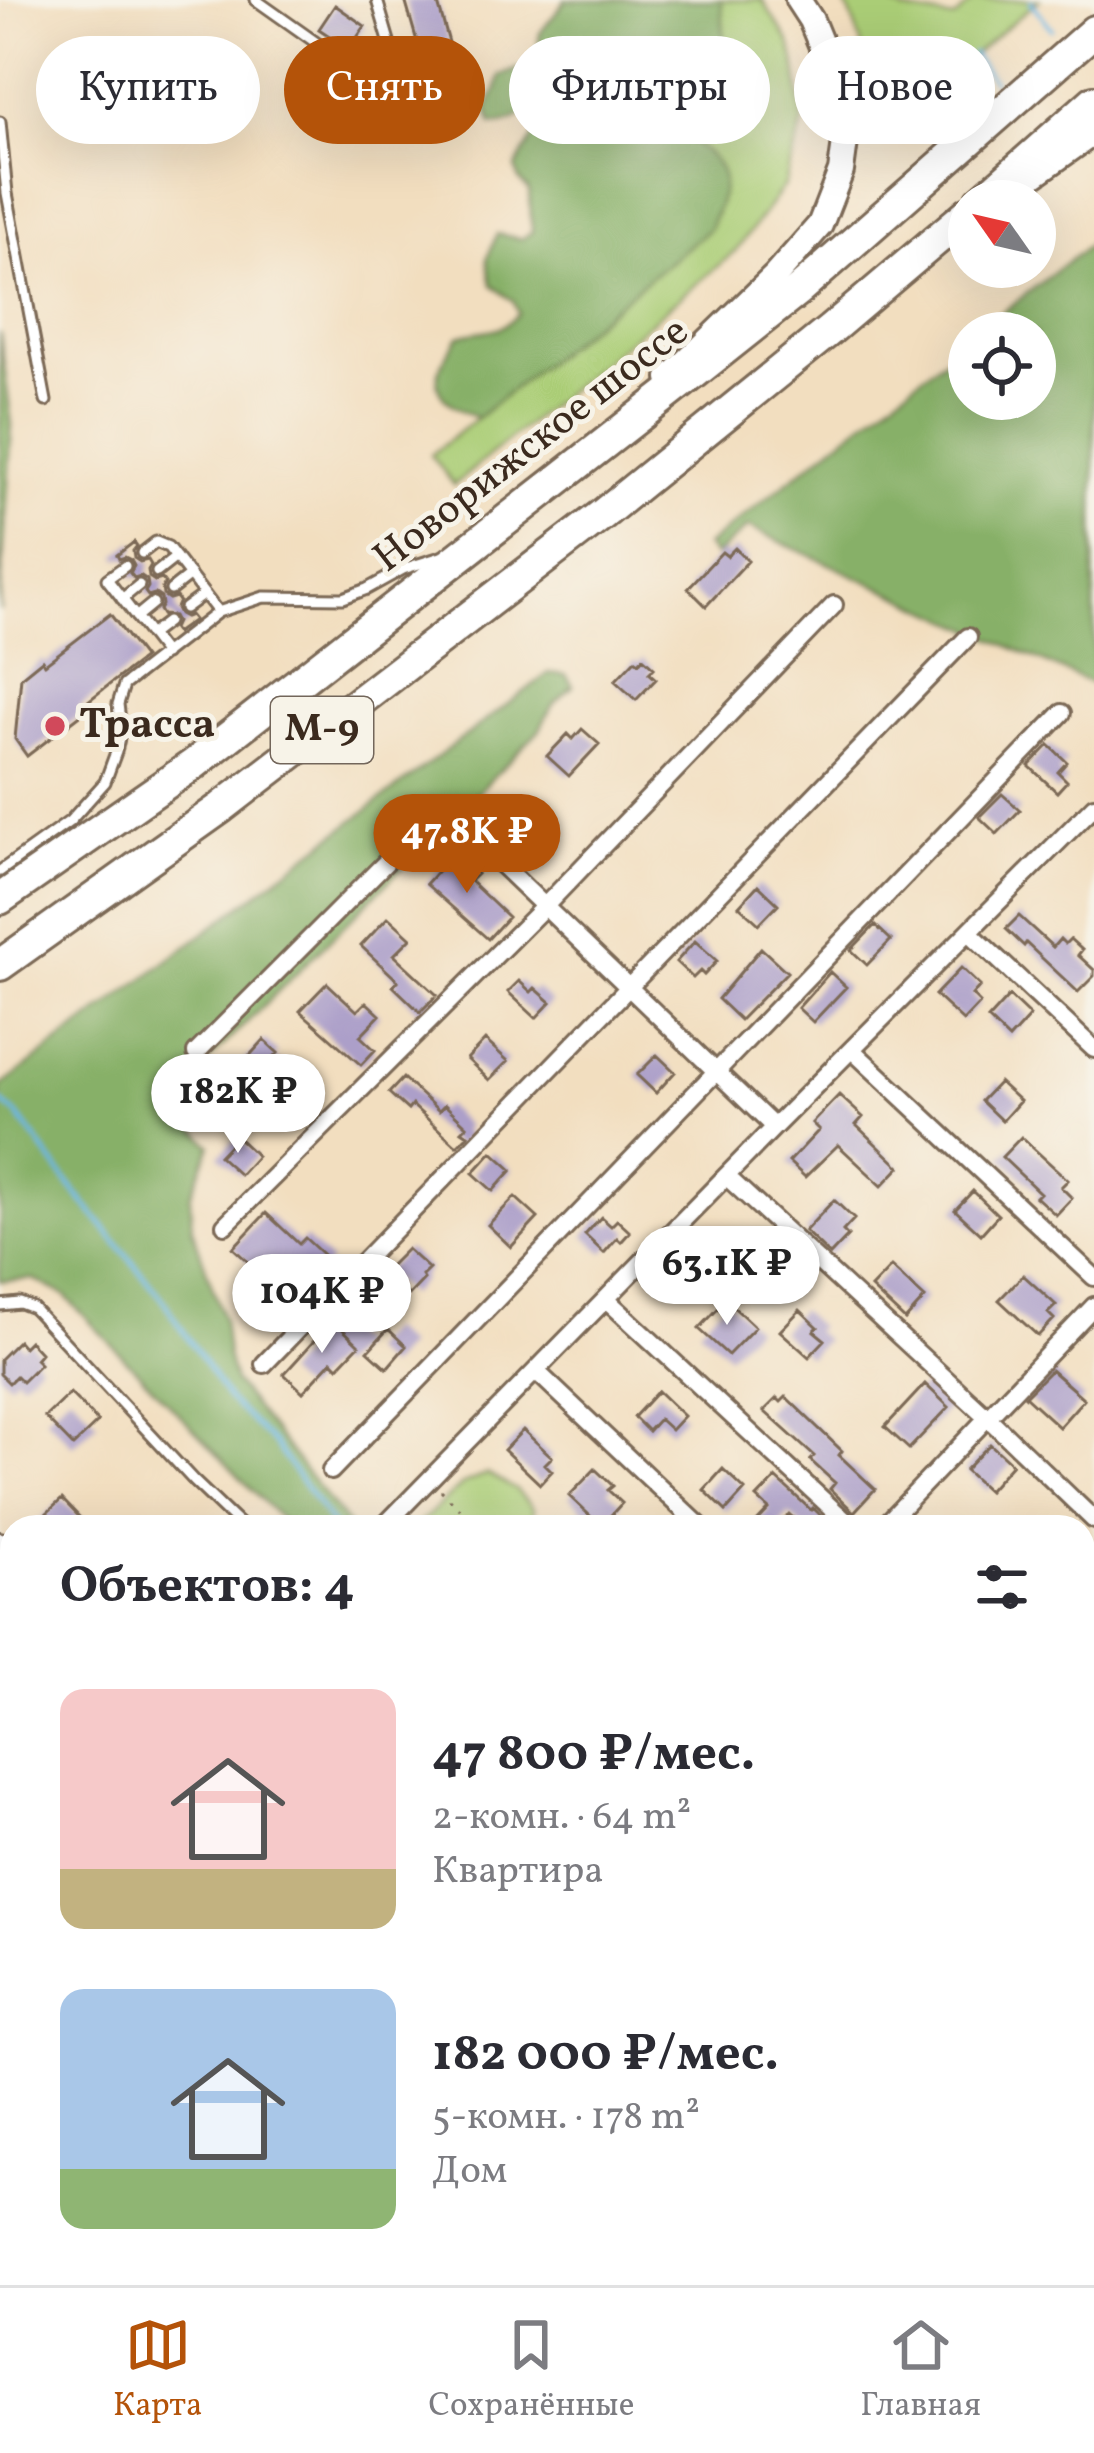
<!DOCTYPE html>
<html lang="ru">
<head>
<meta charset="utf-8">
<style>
	body { margin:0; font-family:Vollkorn,serif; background:#f2f2f3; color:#2b2b33; height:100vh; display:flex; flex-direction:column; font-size:45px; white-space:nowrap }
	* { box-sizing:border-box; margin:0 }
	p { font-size:39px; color:#7c7c81 }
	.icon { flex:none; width:66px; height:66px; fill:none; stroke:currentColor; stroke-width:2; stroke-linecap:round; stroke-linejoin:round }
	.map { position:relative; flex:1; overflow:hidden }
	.sheet { position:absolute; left:0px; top:1515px; width:1095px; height:771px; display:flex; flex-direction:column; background:#fff; border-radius:36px 36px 0 0; box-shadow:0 12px 48px #0002 }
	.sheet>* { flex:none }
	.top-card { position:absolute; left:36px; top:36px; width:1023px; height:108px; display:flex; gap:24px }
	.needle { width:78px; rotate:304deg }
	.buttons { position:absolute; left:948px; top:180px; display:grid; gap:24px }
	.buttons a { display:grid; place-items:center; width:108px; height:108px; border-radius:50%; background:#fff; box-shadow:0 12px 48px #0002; font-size:60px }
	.price { position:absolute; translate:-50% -102px; padding:0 27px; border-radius:42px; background:#fff; color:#222; font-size:39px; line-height:78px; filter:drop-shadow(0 3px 6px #0008) }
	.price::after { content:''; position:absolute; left:50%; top:72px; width:36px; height:27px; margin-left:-18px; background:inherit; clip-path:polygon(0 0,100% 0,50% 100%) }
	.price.active { background:#b45309; color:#fff }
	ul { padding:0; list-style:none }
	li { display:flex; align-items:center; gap:36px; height:300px; padding:0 60px }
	li span { display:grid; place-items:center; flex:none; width:336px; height:240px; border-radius:24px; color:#555 }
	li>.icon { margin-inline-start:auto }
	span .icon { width:144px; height:144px; fill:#fffc; stroke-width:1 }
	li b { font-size:51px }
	h2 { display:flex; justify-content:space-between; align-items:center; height:144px; padding:0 60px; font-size:51px }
	.chip { padding:0 42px; border-radius:54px; background:#fff; box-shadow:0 12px 48px #0002; font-size:42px; line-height:108px }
	.chip.active { background:#b45309; color:#fff }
	.tabs { display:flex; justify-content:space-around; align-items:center; height:168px; border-top:3px solid #e1e1e2; background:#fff; font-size:33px; color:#7c7c81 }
	.tabs a { display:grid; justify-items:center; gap:6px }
	.tabs .active { color:#b45309 }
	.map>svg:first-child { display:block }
	.green { fill:#aacd76; stroke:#727c4a; stroke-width:3 }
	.forest { fill:#87b067; stroke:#616d42; stroke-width:3 }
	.water { fill:#6bb7e4; stroke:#537081; stroke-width:3 }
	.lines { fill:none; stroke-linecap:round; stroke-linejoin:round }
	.stream { stroke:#6bb7e4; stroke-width:4.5 }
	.building { fill:#ac9fc9 }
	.service-casing { stroke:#7b6956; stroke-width:15 }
	.minor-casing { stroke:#7b6956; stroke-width:22 }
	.secondary-casing { stroke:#7b6956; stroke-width:30 }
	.motorway-casing { stroke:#7b6956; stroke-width:36 }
	.path { stroke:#7b6956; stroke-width:3; stroke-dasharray:3 9; stroke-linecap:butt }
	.service { stroke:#fff; stroke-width:9 }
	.minor { stroke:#fff; stroke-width:16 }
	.secondary { stroke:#fff; stroke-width:24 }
	.motorway { stroke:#fff; stroke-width:30 }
	.poi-dot { fill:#d1495b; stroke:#f7f3e8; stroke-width:4.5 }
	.labels { text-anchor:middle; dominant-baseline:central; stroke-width:10; stroke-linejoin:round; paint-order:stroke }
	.shield { fill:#f7f3e8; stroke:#73665b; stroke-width:3 }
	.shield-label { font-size:39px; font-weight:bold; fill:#3b2a1e }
	.street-label { font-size:42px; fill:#3b2a1e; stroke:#f7f3e8 }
	.poi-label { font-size:42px; font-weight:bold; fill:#3b2a1e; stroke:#f7f3e8; text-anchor:start }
</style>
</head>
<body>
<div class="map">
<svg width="1094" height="2285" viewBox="0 0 1094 2285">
	<rect width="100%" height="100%" fill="#f7f3e8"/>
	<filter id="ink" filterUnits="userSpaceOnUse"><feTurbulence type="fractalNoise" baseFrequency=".00833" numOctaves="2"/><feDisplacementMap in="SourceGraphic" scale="24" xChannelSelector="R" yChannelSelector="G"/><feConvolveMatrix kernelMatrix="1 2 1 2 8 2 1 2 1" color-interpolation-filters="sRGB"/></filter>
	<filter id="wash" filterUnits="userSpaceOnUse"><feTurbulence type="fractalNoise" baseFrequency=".004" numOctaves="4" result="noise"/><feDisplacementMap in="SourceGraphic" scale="48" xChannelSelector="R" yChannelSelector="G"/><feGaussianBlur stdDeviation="2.7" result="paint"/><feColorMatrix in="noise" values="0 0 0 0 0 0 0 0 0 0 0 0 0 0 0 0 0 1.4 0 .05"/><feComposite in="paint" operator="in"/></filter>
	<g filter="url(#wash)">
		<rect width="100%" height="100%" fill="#f2debf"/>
		<path class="green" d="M721,0h41l28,43 6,25 7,55 -19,63 -48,65 -282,234 -23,-30 278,-226 -1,-75c-56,-44 -11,-44 9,-85 10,-21 5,-47 4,-69z
			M843,0h36l26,11 49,8 21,-19h64l-128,107 -42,31c11,-34 -8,-108 -26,-138z
			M487,1474l29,16 17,18v16l4,3h-122l48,-43z"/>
		<path class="forest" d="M566,0h155c2,24 7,52 -6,73 -8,13 -32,30 -34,43 -2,27 35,35 41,59 4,18 -7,38 -13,54l-232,189c-51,-23 -48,-38 -18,-82 22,-7 44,-2 59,-23l-5,-12 -21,-16 -5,-26 10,-25 25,5 10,-7 -3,-42 -10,-10 -3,-12 20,-36 12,-9 16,-23c-31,1 -46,27 -72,24l-5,-14 10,-21 3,-13 24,-9 14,-21 2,-13z
			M1094,241v444l-346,-158 -33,29 -9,-10 263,-207v60h66v-66h-59z
			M0,332l12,93 -12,186z
			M549,673l17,2 7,11 -21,20 -13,25 -371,370 43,44 -21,51 2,32 31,90 4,38 7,26 116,145h-62l-224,-232 -31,-16 -33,2v-194z
			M1094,1978v307h-67l-1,-11h57v-287z"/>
		<path class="water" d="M849,2274h177l1,11h-175z"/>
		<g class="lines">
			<path class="stream" d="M1031,2l21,27
				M973,54l20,27
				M916,102l20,28
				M0,1101l17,13 54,73 91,111 65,100 47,46 60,83"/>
		</g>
		<g id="blocks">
			<path class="building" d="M405,0h32l26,92 -29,8z
				M335,5l30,21 -16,23 -30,-20z
				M134,542l3,4 -4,5 1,7 6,4 8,-2 3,5 -3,5 1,7 6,4 7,-2 3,4 -3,5 1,7 6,4 7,-2 3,4 -3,7 3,6 6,3 5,-2 4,5 -18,13 -3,-4 3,-7 -3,-6 -11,-1 -3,-5 3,-5 -1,-7 -6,-4 -7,2 -3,-4 3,-5 -1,-7 -6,-4 -7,2 -4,-5 4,-7 -3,-6 -6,-3 -6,2 -2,-4z
				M735,548l13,13 -42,45 -18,-18 34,-36 5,4z
				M110,614l34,44 -65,50 4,5 -56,43 -12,-17 6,-62 21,-17 3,4z
				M643,658l11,10 -5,5 7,6 -20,21 -21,-19 20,-21 4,3z
				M582,729l17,15 -30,32 -22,-20 21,-22 5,5z
				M1049,745l18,17 -9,10 9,9 -10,11 -28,-26z
				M1002,794l18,16 -23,24 -18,-17z
				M494,802l22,21 -17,19 -23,-21z
				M454,853l23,21 -7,7 38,36 -20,22 -62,-55z
				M758,885l20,19 -19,20 -20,-18z
				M1019,916l34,31 7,-8 5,5 5,-5 12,11 -4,5 16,15v6l-16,16 -52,-49 -2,3 -18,-17z
				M388,917l23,21 -17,17 43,40 -17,17 -27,-26 5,-5 -37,-35z
				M875,925l16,15 -24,25 -16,-15z
				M695,941l22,20 -13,14 -4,-4 -7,7 -17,-16z
				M761,948l26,24 -47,48 -22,-21z
				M961,968l19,18 -8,9 8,8 -17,18 -28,-26z
				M830,972l16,15 -33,35 -15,-14z
				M519,981l12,11 4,-4 16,14 -15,16 -28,-26z
				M327,983l30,28 9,-9 14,13 -20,21 15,14 -14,15 -61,-54z
				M1009,996l21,20 -21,23 -21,-20z
				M264,1040l14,13 -4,4 13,11 -14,15 -12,-12 -36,39 -21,-20 19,-21 8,7z
				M485,1040l23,21 -19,19 -22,-21z
				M657,1055l18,17 -19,21 -19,-18z
				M403,1078l36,33 6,-6 22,21 -5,5 6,4 -11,11 -45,-41 -4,5 -19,-17z
				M999,1082l21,19 -18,20 -21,-20z
				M839,1095l24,22 -7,8 44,42 -18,19 -44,-41 -33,32 -16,-15 30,-32 -7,-7z
				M237,1137l20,19 -17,19 -21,-19z
				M1021,1137l47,43 -7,7 11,11 -16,17 -20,-18 4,-4 -38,-36z
				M492,1152l20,18 -19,21 -20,-18z
				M973,1191l25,24 -17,19 -26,-24z
				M515,1197l23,21 -27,29 -23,-22z
				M834,1200l20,19 -11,12 5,5 -18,19 -25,-24z
				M266,1213l33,31 6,-6 25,23 -7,8 8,7 -25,26 -43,-40 -7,7 -23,-21z
				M601,1217l10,9 6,-6 13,12 -9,10 -4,-4 -13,15 -19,-18z
				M407,1249l22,20 -7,7 2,3 -15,16 -25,-23z
				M891,1267l34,31 -20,22 -34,-32z
				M1023,1275l33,30 -8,8 6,6 -16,17 -39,-36z
				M726,1300l29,27 -27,28 -29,-26z
				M800,1310l18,17 -4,4 11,9 -16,17 -29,-26z
				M333,1320l26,25 -21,22 -6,-6 -29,31 -19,-18z
				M388,1329l18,17 -19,22 -19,-17z
				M18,1341l5,6 6,-6 11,12 -5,6 5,5 -18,18 -6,-6 -7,7 -9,-9v-15z
				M1051,1370l33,29 -25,28 -34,-31z
				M925,1384l24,23 -40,42 -24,-22z
				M658,1391l26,25 -13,14 -12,-11 -11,12 -14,-14z
				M70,1393l28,29 -25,24 -28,-29z
				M786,1397l56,54 -3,4 36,34 -21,23 -24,-23 5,-6 -25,-23 4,-4 -50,-45 13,-13 4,4z
				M523,1430l29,27 -7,7 7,7 -12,13 -36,-34z
				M990,1444l22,20 -24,27 -23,-21z
				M595,1469l18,17 -5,4 14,13 -21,23 -32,-30z
				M723,1469l22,21 -19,21 -22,-21z
				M776,1478l35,32 2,-2 20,19h-30l-14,-13 -12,13h-25l17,-18 -12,-11z
				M62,1499l27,28h-57z"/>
		</g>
	</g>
	<g filter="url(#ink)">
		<use href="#blocks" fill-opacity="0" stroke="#7b6956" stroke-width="3"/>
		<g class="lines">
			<defs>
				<path id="service" d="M256,0l123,87 19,-15 -21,-72
					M0,122l7,71 39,208
					M142,553l14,-11 12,5 50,65
					M125,566l-18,13 58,75
					M157,572l19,-15
					M171,590l19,-15
					M122,599l17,-14
					M185,608l19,-14
					M136,617l17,-14
					M150,635l17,-13
					M0,871l70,-50 35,-39 11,-30 5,-23 -3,-25 6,-19 94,-73 46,-15 79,1 24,-9 36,-20 38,-12
					M0,1305l20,-2 13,5 161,173 48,46"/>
				<path id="minor" d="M969,932l125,117
					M852,1050l242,227
					M196,1053l232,-233 16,-5 16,10 314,302
					M726,1176l261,241 107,103
					M225,1225l320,-319 289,-301
					M606,1299l246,228
					M264,1364l704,-727
					M536,1371l165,156
					M331,1471l731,-758
					M383,1527l391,-400 320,-321
					M883,1527l211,-221
					M0,1541l12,11
					M1083,1744l11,10
					M0,1776l12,11
					M1083,1913l11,11
					M0,2045l12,-10
					M277,2274v11
					M620,2274v11"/>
				<path id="secondary" d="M1004,196l90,-64
					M670,378l106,-103 44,-50 21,-54 6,-44 -13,-51 -23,-56 -13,-20"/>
				<path id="motorway" d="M981,201l113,-100
					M0,899l194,-135 502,-392 103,-82 295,-259
					M0,965l222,-158 381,-293 227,-184 139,-118"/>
			</defs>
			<use href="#service" class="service-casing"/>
			<use href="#minor" class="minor-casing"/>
			<use href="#secondary" class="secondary-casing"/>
			<use href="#motorway" class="motorway-casing"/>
			<path class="path" d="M441,1490l37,37
				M1083,1971l11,-2"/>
			<use href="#service" class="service"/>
			<use href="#minor" class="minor"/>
			<use href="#secondary" class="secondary"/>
			<use href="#motorway" class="motorway"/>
		</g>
	</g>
	<circle class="poi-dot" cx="55" cy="726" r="12"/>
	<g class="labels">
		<rect class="shield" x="271" y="697" width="102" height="66" rx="9"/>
		<g class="shield-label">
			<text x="322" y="730">М-9</text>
		</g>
		<g class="street-label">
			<text transform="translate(532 446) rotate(-38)">Новорижское шоссе</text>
		</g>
		<g class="poi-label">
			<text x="79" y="726">Трасса</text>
		</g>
	</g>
</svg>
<div class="buttons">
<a><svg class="needle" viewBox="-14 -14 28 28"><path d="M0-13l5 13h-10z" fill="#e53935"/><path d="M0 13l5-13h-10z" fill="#7c7c81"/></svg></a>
<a><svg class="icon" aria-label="locate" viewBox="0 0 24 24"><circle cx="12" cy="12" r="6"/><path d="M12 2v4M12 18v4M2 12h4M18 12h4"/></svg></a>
</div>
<b class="price active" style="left:467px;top:896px">47.8K ₽</b>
<b class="price" style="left:238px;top:1156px">182K ₽</b>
<b class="price" style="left:727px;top:1328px">63.1K ₽</b>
<b class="price" style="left:322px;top:1356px">104K ₽</b>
<div class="top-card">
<a class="chip">Купить</a>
<a class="chip active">Снять</a>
<a class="chip">Фильтры</a>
<a class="chip">Новое</a>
</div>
<section class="sheet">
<h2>Объектов: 4<svg class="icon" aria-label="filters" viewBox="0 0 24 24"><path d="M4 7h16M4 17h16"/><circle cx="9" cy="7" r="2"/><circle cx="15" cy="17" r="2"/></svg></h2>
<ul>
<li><span style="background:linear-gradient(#f6c9c9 75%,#c2b280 0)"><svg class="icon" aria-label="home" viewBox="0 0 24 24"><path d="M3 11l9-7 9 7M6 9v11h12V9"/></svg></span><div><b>47 800 ₽/мес.</b><p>2-комн. · 64 m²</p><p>Квартира</p></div></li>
<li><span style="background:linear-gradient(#a9c7e8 75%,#8fb573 0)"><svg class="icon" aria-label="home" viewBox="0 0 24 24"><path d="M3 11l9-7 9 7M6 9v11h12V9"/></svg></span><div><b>182 000 ₽/мес.</b><p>5-комн. · 178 m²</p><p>Дом</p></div></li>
</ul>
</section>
</div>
<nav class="tabs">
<a class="active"><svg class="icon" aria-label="map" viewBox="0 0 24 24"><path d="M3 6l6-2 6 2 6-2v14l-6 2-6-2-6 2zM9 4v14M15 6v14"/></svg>Карта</a>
<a><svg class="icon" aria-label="saved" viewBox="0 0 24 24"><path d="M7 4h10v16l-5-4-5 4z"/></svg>Сохранённые</a>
<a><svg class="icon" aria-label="home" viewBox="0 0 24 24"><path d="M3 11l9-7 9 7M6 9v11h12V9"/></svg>Главная</a>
</nav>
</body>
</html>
